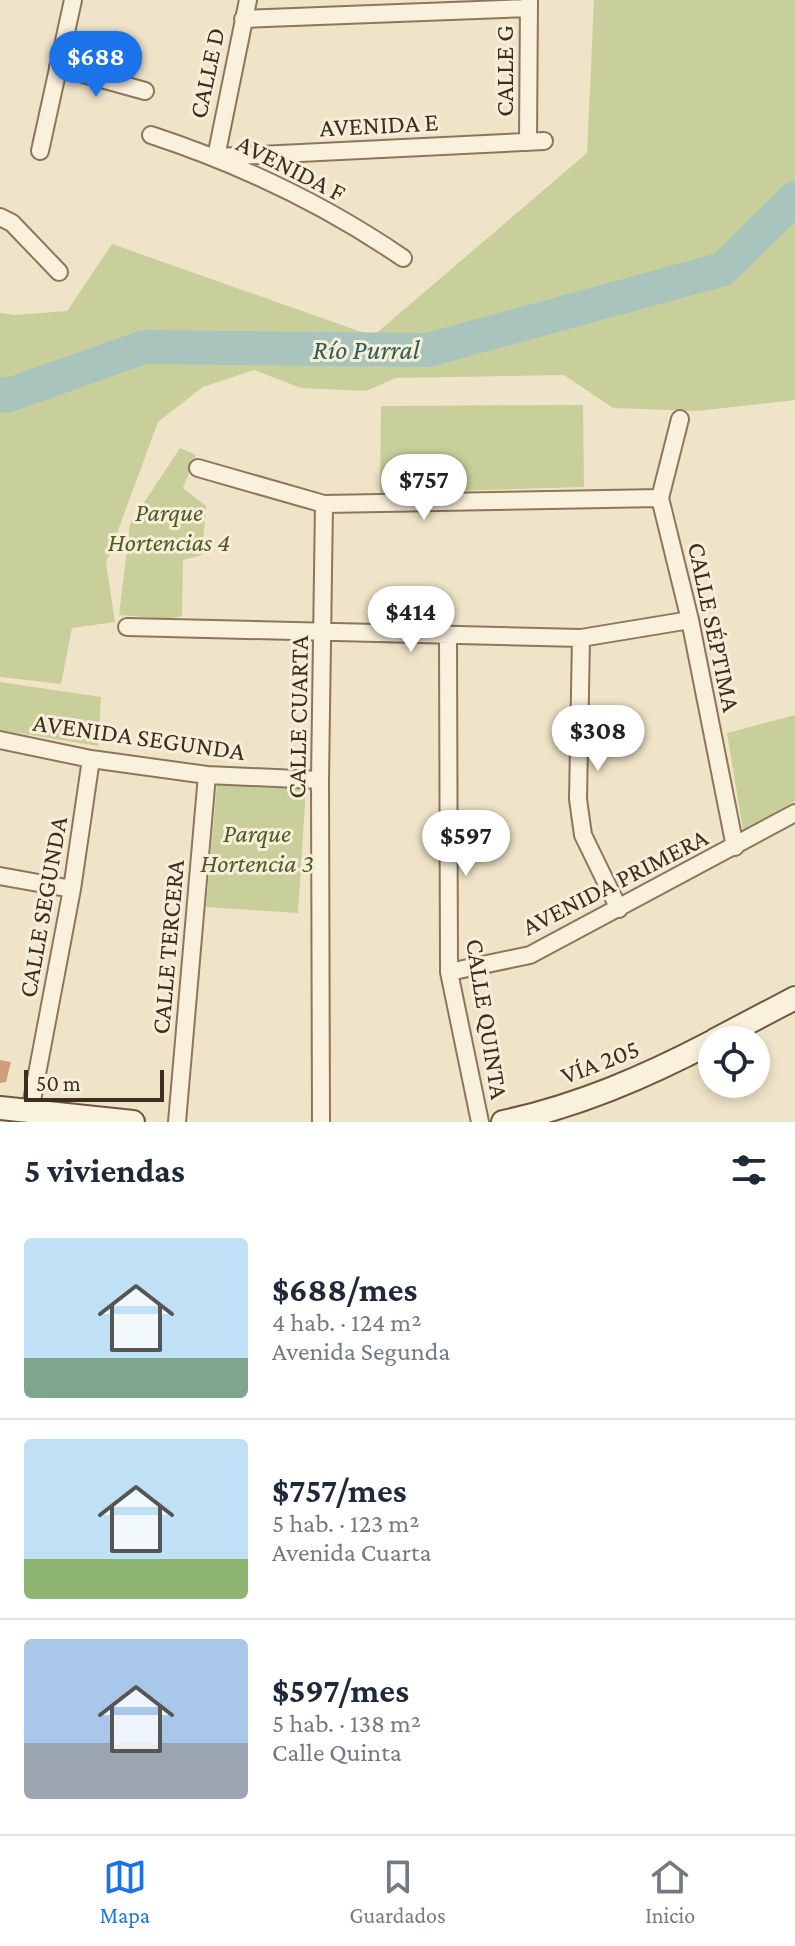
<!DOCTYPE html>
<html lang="es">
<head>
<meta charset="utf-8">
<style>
	body { margin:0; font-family:"Crimson Pro",serif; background:#f6f6f7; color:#1f2937; height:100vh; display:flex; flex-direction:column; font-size:30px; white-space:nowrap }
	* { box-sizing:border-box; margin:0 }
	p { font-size:26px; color:#747a83 }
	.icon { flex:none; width:44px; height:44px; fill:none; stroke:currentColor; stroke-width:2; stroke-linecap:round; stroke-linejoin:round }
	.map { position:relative; height:1122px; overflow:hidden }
	.panel { display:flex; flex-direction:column; background:#fff; flex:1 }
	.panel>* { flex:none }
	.buttons { position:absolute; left:698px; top:1026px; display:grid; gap:16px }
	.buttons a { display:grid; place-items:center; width:72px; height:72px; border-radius:50%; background:#fff; box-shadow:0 4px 12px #0003; font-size:40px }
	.scale { position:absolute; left:24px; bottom:20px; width:140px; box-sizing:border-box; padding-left:8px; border:4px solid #3d2e20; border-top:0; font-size:22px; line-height:28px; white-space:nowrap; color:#3d2e20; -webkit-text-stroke:6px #f7eed8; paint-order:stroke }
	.price { position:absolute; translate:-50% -68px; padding:0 18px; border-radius:28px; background:#fff; color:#222; font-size:26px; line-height:52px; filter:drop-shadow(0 2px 4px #0008) }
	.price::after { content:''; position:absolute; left:50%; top:48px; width:24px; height:18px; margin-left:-12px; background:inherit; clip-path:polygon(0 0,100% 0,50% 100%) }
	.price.selected { background:#1a73e8; color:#fff }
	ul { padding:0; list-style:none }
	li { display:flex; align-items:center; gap:24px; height:200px; padding:0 24px }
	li+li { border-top:2px solid #e0e1e3 }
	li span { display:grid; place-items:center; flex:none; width:224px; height:160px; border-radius:8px; color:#555 }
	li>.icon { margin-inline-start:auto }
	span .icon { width:96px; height:96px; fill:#fffc; stroke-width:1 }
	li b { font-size:34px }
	h2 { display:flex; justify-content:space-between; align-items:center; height:96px; padding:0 24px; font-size:34px }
	.dock { display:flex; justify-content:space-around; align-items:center; height:112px; border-top:2px solid #e0e1e3; background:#fff; font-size:22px; color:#747a83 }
	.dock a { display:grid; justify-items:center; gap:4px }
	.dock .selected { color:#1a73e8 }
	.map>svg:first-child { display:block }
	.green { fill:#c9cf9b }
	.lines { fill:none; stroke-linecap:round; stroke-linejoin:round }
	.river { stroke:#a9c4bc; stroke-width:34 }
	.building { fill:#cf9f7d }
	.street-casing { stroke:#8d765c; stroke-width:20 }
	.secondary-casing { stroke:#6f573f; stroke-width:26 }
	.street { stroke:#faf1dc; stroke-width:16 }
	.secondary { stroke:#faf1dc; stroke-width:22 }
	.labels { text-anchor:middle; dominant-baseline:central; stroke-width:6; stroke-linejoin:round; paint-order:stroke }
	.street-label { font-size:26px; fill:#3d2e20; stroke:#f7eed8 }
	.park-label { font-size:26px; font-style:italic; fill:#4d5a26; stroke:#f7eed8 }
	.water-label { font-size:28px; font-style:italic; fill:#2f5d5a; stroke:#f7eed8 }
</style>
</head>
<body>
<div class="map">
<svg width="795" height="1122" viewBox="0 0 795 1122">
	<rect width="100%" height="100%" fill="#f0e4c8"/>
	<path class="green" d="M594,0h201v400l-99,11 -83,-3 -49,-33 -168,3 -30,13 -65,-3 -47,-18 -51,17 -45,35 -52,141 9,59 -43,6 -11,56 -61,-7v-364l15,2 52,-4 45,-67 261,92 214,-183z
		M583,405l1,82 -204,6 1,-87z
		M180,448l16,7 -13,33 23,18 -4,49 -19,5 -1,56 -14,3 -49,-4 11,-91z
		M0,682l101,15 -3,49 -98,-16z
		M795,715v86l-52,29 -16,-97z
		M217,783l89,6 -8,124 -92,-6z"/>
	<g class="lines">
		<path class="river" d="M0,394l6,2 138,-49 284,3 295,-81 72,-71"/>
	</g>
	<path class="building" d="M0,1060l11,2 -5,20 -6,1z"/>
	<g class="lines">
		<defs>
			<path id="street" d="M248,0l-32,157 328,-16
				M243,19l286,-11
				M58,67l87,24
				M151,135c88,29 176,71 252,123
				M528,142l1,-142
				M40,151l33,-151
				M0,217l12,6 47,49
				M680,419l-20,79 30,122 45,227
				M198,468l126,36 336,-6
				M127,627l454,11 109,-18
				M448,635l1,337 31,150
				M581,638l-3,161 5,36 36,74
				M0,740l91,19 116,16 113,5
				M0,876l72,13
				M449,972l81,-17 265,-142
				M30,1111l42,-222 19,-130
				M177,1122l30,-347
				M321,1122l-1,-342 4,-276"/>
			<path id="secondary" d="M715,1040l80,-42
				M0,1108l133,14
				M503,1122c75,-16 142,-45 209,-80"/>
		</defs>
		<use href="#street" class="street-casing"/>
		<use href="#secondary" class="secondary-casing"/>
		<use href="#street" class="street"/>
		<use href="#secondary" class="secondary"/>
	</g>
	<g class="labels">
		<g class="street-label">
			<text transform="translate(504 71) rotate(-90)">CALLE G</text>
			<text transform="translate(207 73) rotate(-78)">CALLE D</text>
			<text transform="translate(379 125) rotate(-3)">AVENIDA E</text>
			<text transform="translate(291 168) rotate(27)">AVENIDA F</text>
			<text transform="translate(714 627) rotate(78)">CALLE SÉPTIMA</text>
			<text transform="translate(298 717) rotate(-89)">CALLE CUARTA</text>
			<text transform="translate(139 737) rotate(8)">AVENIDA SEGUNDA</text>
			<text transform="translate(615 882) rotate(-27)">AVENIDA PRIMERA</text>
			<text transform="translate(43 907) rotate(-80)">CALLE SEGUNDA</text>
			<text transform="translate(168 947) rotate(-85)">CALLE TERCERA</text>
			<text transform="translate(487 1019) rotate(81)">CALLE QUINTA</text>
			<text transform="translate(600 1062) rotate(-21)">VÍA 205</text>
		</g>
		<g class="park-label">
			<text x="169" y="512">Parque<tspan x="169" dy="30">Hortencias 4</tspan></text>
			<text x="257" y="833">Parque<tspan x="257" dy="30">Hortencia 3</tspan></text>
		</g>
		<g class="water-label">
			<text x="366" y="349">Río Purral</text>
		</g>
	</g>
</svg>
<div class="buttons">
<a><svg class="icon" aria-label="locate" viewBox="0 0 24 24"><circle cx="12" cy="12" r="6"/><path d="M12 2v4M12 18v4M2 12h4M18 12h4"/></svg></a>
</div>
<div class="scale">50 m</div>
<b class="price selected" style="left:96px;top:99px">$688</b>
<b class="price" style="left:424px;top:522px">$757</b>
<b class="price" style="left:411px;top:654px">$414</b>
<b class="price" style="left:598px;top:773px">$308</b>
<b class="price" style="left:466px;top:878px">$597</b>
</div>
<section class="panel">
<h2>5 viviendas<svg class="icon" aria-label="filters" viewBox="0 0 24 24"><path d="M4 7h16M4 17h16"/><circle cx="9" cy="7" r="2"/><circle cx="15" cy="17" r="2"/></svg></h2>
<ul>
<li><span style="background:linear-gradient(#bfe0f5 75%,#7fa58c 0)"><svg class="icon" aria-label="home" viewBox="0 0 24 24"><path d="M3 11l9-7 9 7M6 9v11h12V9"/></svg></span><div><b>$688/mes</b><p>4 hab. · 124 m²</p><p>Avenida Segunda</p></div></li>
<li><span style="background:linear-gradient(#bfe0f5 75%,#8fb573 0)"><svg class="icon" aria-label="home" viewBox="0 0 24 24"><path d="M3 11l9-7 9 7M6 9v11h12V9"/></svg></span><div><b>$757/mes</b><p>5 hab. · 123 m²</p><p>Avenida Cuarta</p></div></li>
<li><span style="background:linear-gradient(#a9c7e8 65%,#9aa5b1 0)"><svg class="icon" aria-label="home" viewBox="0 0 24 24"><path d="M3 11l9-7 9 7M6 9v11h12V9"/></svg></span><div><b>$597/mes</b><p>5 hab. · 138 m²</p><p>Calle Quinta</p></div></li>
</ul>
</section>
<nav class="dock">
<a class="selected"><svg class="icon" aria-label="map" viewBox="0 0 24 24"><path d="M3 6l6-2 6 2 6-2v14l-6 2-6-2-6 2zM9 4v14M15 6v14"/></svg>Mapa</a>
<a><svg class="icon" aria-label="saved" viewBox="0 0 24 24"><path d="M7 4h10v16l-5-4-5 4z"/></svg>Guardados</a>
<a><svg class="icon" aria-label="home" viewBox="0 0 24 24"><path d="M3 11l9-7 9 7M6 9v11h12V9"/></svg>Inicio</a>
</nav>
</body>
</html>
